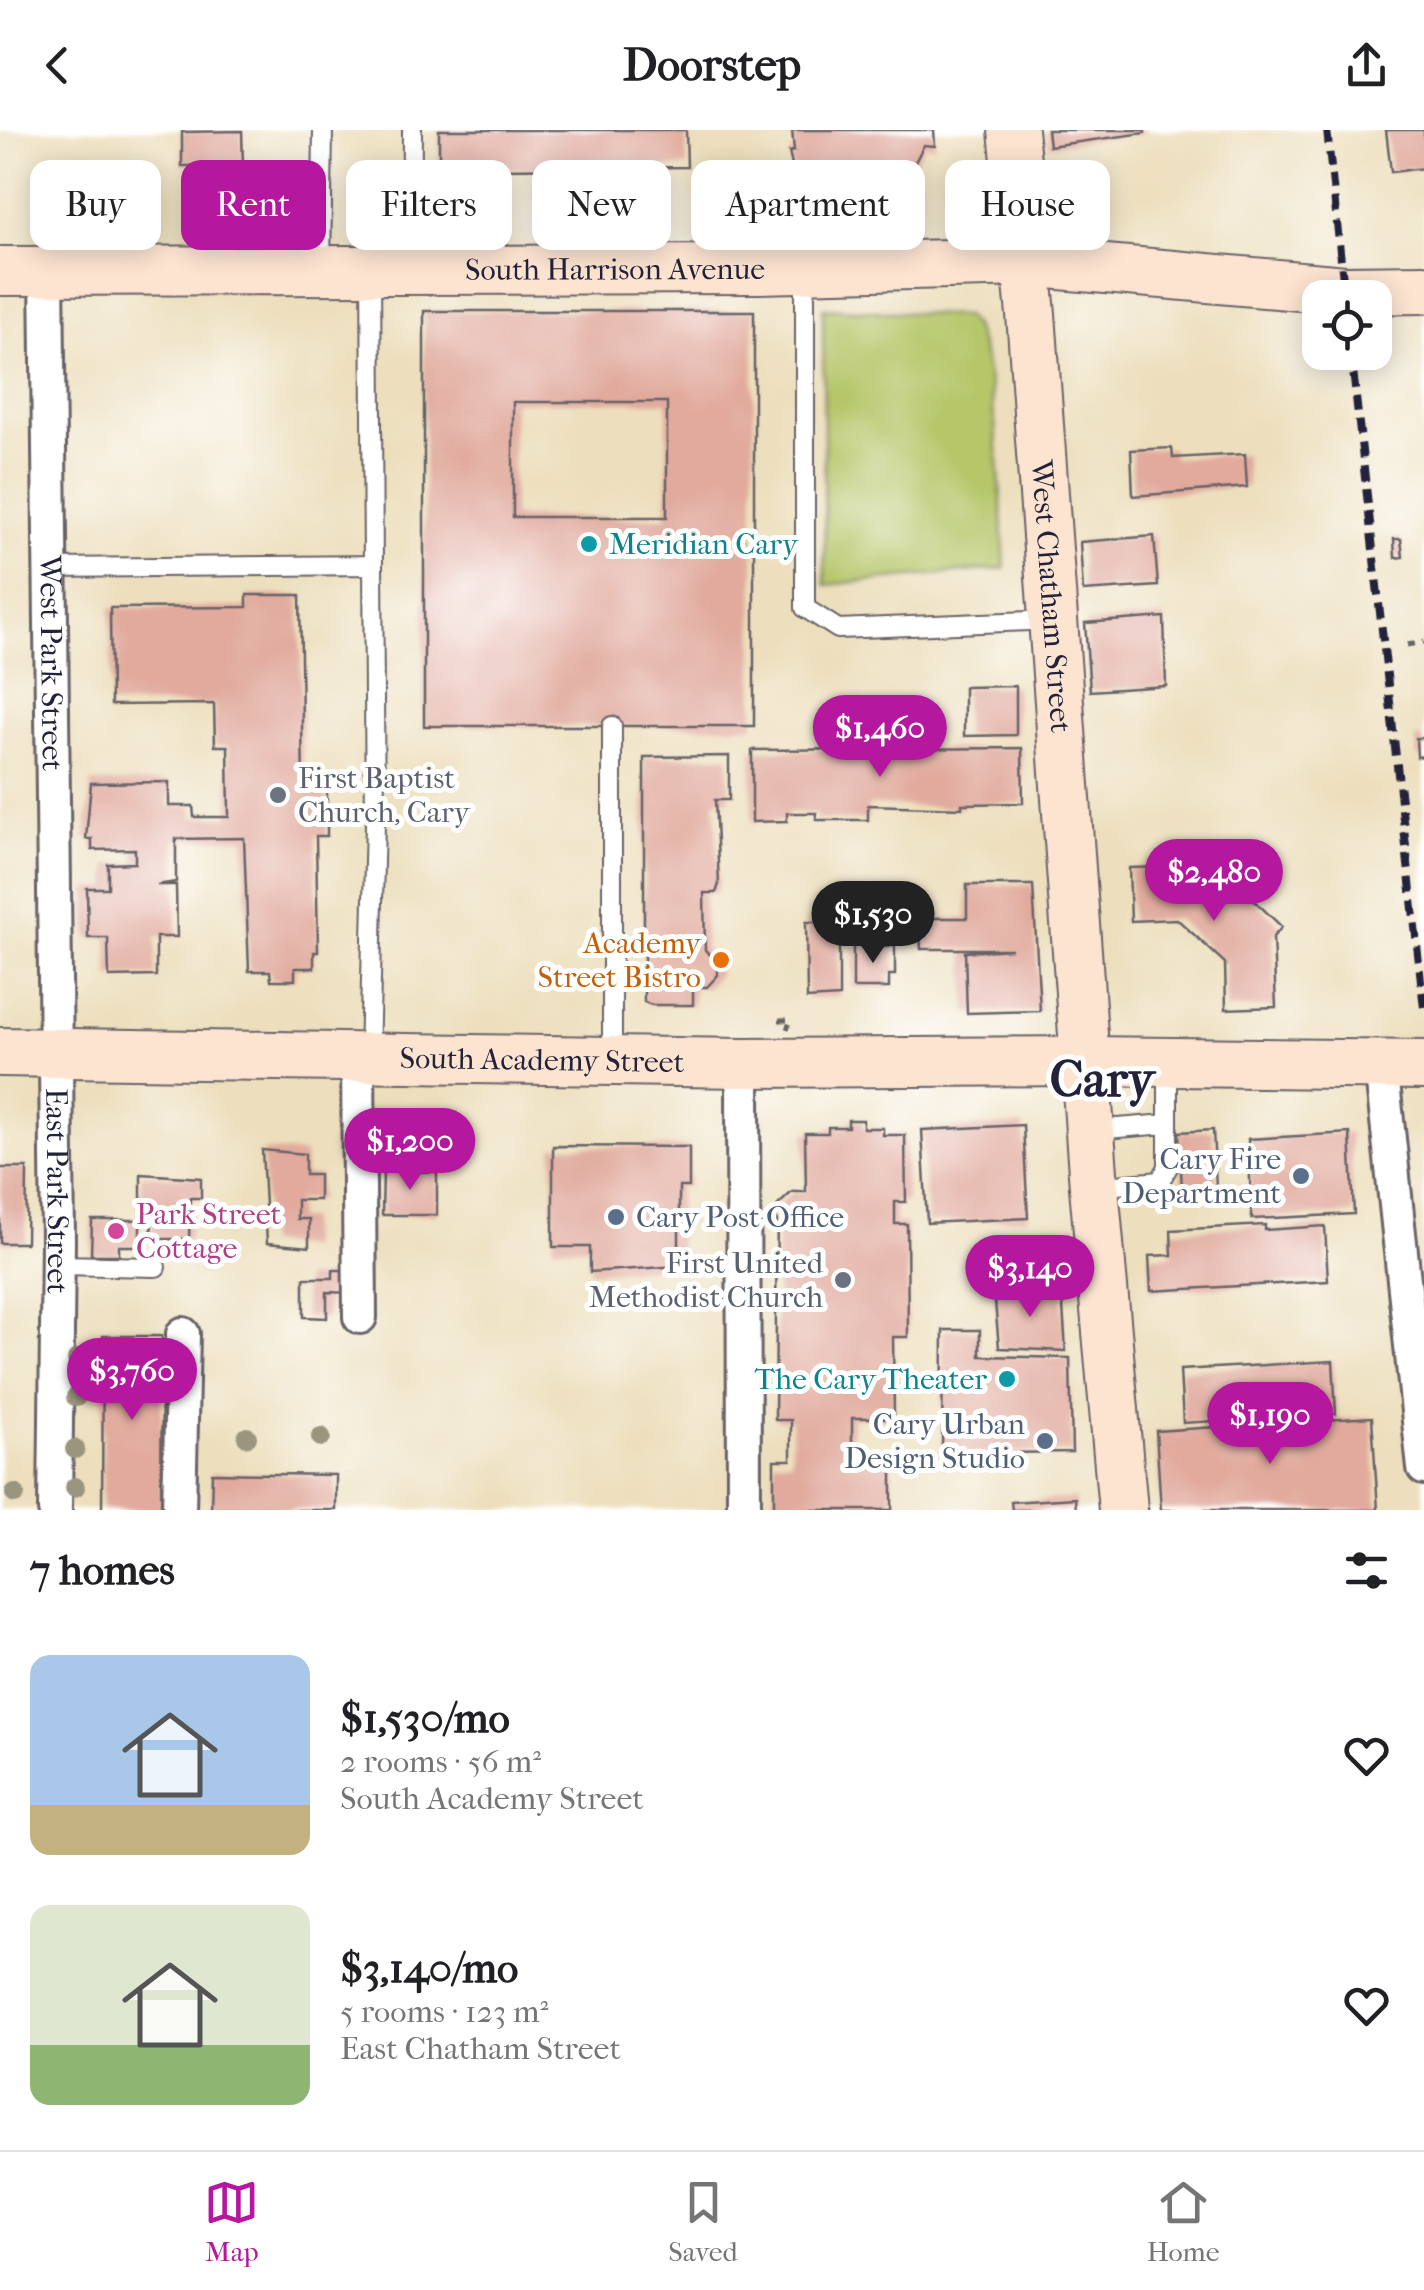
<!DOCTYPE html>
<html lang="en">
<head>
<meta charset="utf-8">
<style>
	body { margin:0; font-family:"IM FELL French Canon",serif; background:#f2f2f2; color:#202124; height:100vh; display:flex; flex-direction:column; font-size:38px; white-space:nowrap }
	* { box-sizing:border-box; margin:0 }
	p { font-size:32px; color:#757577 }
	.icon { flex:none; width:55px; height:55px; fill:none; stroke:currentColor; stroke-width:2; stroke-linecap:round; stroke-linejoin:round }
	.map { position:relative; height:1380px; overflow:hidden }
	.side { display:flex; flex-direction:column; background:#fff; flex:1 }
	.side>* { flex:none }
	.guide { position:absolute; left:30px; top:30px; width:1365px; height:90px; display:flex; gap:20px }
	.controls { position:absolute; left:1302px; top:150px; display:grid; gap:20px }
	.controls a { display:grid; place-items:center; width:90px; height:90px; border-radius:20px; background:#fff; box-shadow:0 5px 25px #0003; font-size:50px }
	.price { position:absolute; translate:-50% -85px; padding:0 22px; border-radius:35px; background:#b5179e; color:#fff; font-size:32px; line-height:65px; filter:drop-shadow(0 2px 5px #0008) }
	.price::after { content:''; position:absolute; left:50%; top:60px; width:30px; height:22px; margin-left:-15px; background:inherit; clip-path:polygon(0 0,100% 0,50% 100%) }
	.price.selected { background:#222; color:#fff }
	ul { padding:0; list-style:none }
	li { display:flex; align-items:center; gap:30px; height:250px; padding:0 30px }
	li span { display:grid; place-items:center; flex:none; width:280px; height:200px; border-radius:20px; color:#555 }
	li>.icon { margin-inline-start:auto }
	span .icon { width:120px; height:120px; fill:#fffc; stroke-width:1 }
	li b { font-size:42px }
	h2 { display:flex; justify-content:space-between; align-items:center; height:120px; padding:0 30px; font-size:42px }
	.chip { padding:0 35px; border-radius:20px; background:#fff; box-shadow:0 5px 25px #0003; font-size:35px; line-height:90px }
	.chip.selected { background:#b5179e; color:#fff }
	header { display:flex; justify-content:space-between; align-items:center; height:130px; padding:0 30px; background:#fff; font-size:45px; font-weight:700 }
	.tab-bar { display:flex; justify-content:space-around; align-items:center; height:140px; border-top:2px solid #e0e0e0; background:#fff; font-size:28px; color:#757577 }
	.tab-bar a { display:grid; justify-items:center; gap:5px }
	.tab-bar .selected { color:#b5179e }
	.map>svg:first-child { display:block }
	.green { fill:#b6c669; stroke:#6c7452; stroke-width:2.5 }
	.building { fill:#e1aa9d; fill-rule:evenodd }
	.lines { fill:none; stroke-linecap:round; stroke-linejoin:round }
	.lane-casing { stroke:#696468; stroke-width:22 }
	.street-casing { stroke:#696468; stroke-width:38 }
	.secondary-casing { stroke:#696468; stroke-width:52 }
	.path { stroke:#696468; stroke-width:5; stroke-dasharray:8 8; stroke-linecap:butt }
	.lane { stroke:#fff; stroke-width:18 }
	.street { stroke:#fff; stroke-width:32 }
	.secondary { stroke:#fde4d1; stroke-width:48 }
	.rail { stroke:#22223b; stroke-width:8; stroke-dasharray:15 8; stroke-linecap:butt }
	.tree { fill:#9a967e }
	.culture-dot { fill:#0f9aa8; stroke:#fff; stroke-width:4 }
	.worship-dot { fill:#6b7280; stroke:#fff; stroke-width:4 }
	.food-dot { fill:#e8710a; stroke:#fff; stroke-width:4 }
	.service-dot { fill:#5c6f8a; stroke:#fff; stroke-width:4 }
	.hotel-dot { fill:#d1479c; stroke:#fff; stroke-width:4 }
	.labels { text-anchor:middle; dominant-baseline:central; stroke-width:10; stroke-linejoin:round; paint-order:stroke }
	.street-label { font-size:30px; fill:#22223b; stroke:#fff }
	.culture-label { font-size:30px; fill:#0d838f; stroke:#fff; text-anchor:start }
	.worship-label { font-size:30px; fill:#5b616d; stroke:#fff; text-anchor:start }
	.food-label { font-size:30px; fill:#c56008; stroke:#fff; text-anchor:end }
	.service-label { font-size:30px; fill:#4e5e75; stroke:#fff; text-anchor:end }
	.hotel-label { font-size:30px; fill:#b23c85; stroke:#fff; text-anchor:start }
	.town-label { font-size:50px; font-weight:bold; fill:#22223b; stroke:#fff }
</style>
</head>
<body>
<header><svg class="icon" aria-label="back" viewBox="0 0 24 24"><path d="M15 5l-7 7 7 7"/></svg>Doorstep<svg class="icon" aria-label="share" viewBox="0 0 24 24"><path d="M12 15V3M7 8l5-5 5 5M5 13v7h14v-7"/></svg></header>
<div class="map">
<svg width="1424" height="1380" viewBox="0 0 1424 1380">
	<rect width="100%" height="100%" fill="#fff"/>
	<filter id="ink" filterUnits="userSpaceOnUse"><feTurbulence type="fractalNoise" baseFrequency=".01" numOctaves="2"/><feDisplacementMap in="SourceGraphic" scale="20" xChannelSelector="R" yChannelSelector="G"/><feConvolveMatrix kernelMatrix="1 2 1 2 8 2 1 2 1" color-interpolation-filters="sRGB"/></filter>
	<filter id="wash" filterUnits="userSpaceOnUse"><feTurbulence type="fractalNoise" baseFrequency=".0048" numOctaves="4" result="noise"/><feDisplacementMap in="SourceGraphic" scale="40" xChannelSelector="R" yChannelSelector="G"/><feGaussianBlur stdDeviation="2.25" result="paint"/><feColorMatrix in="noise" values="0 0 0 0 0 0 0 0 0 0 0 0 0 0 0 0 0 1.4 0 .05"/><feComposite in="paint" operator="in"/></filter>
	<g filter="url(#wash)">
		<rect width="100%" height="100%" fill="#eddfbd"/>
		<path class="green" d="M823,178l142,8c33,30 36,202 40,252l-180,17z"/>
		<g id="blocks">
			<path class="building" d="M439,0h247l1,37 -185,2v21h-20v-26h-43z
				M792,0h142l1,16 -11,-1 -10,19 -10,1 2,20 -83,8v-5h-26l-8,-36 5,-1z
				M1047,0h98v3l-96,13z
				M1386,0h38v38l-33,4z
				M242,1l1,35h-9v7l-19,1v-8h-33v-34z
				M424,181h330v415h-330zM513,272h154v115h-154z
				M1172,318l1,10 72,-4 2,33 -114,9 -2,-46z
				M1154,406l4,50 -75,5 -3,-49z
				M1394,409h7l2,18 -8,1z
				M247,465h53l3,192h24v49h-11l2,116h-4v16h-19v12h-24l-1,-9h-21l-5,-133 -68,1v43l-19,3h19l1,52h-21v39l-47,1 -1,-39h-20l-1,-50h21v-24l27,-1v-14l-43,1v-11h-6l5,-56 78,-1v24h24l1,11h35l-1,-71h-13l-1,-42 -103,1 -1,-97 137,-1z
				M1164,487l2,69 -76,5 -5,-68z
				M1016,556v49l-52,1v-49z
				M1416,608h7l1,18 -7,1z
				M1022,618l1,55 -61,1v4l-94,-3v15h-52v-7h-29v8l-35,1v-72z
				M729,626v44h-14l4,84 -3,9h-12l1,57 12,12 1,13 -11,12h-14v18h-41l-8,-3v-245z
				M1208,726l74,71 -9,10 3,70 -50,2 -1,-46 -48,-44 -46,2 -2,-53 71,-2z
				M967,755h66l7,126 -73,2 -2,-61 47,-3h-91l-2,-31h48z
				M806,792h33v75l-32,2z
				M853,816h42v29h-6v13h-36z
				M848,990h15v8h20v7h22l1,67h-11v22h12l1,113h-15l1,81h-42v34h40v58h-118v-50h17v-40h-16l2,-214 15,-14h14l-1,-59h23v-6h20z
				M1023,995l5,93 -101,5 -5,-93z
				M1213,1000l3,57 -34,3 -3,-58z
				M1350,1003l4,81 -102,5 -4,-80z
				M553,1016l136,1v40h-10v79l-89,6v-25h-37z
				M262,1020l43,4v21h14v25h-22v19h12v28l-42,-4z
				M0,1038h27l-1,75h-26z
				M383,1041l54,1v43h-55z
				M141,1044l60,4v20h-11l-1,41h-38l1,-18h-10l-1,-9z
				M92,1090h48v26h-21v9h-28z
				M1265,1095v5l60,-4 3,55 -177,10 -2,-35 23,-1 -1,-25z
				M333,1140h19v23l-25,-1v26l-23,-1v-39h29z
				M994,1160l68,2 4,59 -67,-3z
				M943,1200h37v26l90,2 2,94 -130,2z
				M103,1206h59l-1,174h-59z
				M1333,1231l3,53 -153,9 -3,-53z
				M1372,1287l6,93h-217l-5,-79z
				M212,1343l124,2v35h-125z
				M1075,1368l1,12h-64l-1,-8z"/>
		</g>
	</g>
	<g filter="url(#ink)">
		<use href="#blocks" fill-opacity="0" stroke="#696468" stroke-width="2.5"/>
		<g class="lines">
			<defs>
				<path id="lane" d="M805,138v340l33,21 216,-9
					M321,140l2,-140
					M411,140l1,-140
					M371,141l2,294
					M50,438l323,-3 2,258 -6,234
					M612,931v-335
					M1093,1000l74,-6
					M1095,1057l65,-6 8,-14v-103
					M58,1135l98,2"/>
				<g id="street">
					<path id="s1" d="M47,141l11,970 -3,269"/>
					<path d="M358,928l2,259"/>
					<path d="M743,933l1,447"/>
					<path d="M1381,934l43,404"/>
					<path d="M179,1380l4,-176"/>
				</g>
				<g id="secondary">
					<path id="s2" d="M1013,0l18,184 63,873 29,323"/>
					<path id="s3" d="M0,141l759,-2 267,-7 319,28 79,-1"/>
					<path id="s4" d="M0,922l743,11 343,-2 338,4"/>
				</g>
			</defs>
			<use href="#lane" class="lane-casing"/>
			<use href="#street" class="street-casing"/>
			<use href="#secondary" class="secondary-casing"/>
			<path class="path" d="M966,66l10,3
				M1407,515l17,-3
				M779,890h12l-4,9"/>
			<use href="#lane" class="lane"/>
			<use href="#street" class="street"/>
			<use href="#secondary" class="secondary"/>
			<path class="rail" d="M1327,0l18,168
				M1351,222l73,656"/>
		</g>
		<g class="tree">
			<circle cx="77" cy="1229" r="10"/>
			<circle cx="76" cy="1267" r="10"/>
			<circle cx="247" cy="1307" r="10"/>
			<circle cx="321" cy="1307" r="10"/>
			<circle cx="75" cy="1319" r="10"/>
			<circle cx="75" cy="1357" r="10"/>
			<circle cx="15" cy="1364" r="10"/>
		</g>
	</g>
	<g class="culture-dot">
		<circle cx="589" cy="414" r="10"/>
		<circle cx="1007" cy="1249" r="10"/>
	</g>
	<g class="worship-dot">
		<circle cx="278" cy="665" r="10"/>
		<circle cx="843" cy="1150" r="10"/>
	</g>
	<circle class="food-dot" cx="721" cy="830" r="10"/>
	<g class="service-dot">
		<circle cx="1301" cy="1046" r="10"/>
		<circle cx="616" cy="1087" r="10"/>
		<circle cx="1045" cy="1311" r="10"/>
	</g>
	<circle class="hotel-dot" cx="116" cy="1101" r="10"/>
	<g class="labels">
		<g class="street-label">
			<text stroke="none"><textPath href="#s3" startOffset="615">South Harrison Avenue</textPath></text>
			<text stroke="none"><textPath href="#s2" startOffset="468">West Chatham Street</textPath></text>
			<text stroke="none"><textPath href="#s1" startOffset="392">West Park Street</textPath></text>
			<text stroke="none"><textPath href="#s4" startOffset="542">South Academy Street</textPath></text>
			<text stroke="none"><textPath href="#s1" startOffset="920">East Park Street</textPath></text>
		</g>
		<g class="culture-label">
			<text x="609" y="414">Meridian Cary</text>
			<text x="987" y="1249" text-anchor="end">The Cary Theater</text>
		</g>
		<g class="worship-label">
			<text x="298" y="648">First Baptist<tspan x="298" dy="34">Church, Cary</tspan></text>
			<text x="823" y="1133" text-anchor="end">First United<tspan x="823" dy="34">Methodist Church</tspan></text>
		</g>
		<g class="food-label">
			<text x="701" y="813">Academy<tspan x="701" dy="34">Street Bistro</tspan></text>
		</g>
		<g class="service-label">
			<text x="1281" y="1029">Cary Fire<tspan x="1281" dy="34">Department</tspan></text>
			<text x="636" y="1087" text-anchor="start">Cary Post Office</text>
			<text x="1025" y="1294">Cary Urban<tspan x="1025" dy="34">Design Studio</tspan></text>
		</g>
		<g class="hotel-label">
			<text x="136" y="1084">Park Street<tspan x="136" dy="34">Cottage</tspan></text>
		</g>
		<g class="town-label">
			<text x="1102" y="949">Cary</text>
		</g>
	</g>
</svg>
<div class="controls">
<a><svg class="icon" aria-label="locate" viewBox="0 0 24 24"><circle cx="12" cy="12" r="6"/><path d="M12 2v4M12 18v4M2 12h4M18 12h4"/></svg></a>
</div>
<b class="price" style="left:880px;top:650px">$1,460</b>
<b class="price" style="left:1214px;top:794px">$2,480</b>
<b class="price selected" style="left:873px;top:836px">$1,530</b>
<b class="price" style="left:410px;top:1063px">$1,200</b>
<b class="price" style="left:1030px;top:1190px">$3,140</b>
<b class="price" style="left:132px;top:1293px">$3,760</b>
<b class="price" style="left:1270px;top:1337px">$1,190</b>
<div class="guide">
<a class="chip">Buy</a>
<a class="chip selected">Rent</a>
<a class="chip">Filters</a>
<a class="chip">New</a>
<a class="chip">Apartment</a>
<a class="chip">House</a>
</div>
</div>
<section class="side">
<h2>7 homes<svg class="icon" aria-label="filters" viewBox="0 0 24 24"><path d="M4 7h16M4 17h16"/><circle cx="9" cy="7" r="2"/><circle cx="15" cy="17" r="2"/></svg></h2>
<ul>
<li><span style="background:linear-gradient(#a9c7e8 75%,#c2b280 0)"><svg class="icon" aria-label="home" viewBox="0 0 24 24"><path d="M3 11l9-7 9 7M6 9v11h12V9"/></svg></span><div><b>$1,530/mo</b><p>2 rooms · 56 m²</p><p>South Academy Street</p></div><svg class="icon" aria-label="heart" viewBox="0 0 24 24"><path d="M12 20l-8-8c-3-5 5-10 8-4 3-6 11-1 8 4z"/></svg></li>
<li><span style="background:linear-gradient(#dfe7d0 70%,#8fb573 0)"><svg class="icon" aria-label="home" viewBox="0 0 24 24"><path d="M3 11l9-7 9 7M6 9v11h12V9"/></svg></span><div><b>$3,140/mo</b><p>5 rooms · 123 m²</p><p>East Chatham Street</p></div><svg class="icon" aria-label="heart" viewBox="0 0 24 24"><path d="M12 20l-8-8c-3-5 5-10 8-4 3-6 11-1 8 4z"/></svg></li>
</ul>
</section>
<nav class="tab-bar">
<a class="selected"><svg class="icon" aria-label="map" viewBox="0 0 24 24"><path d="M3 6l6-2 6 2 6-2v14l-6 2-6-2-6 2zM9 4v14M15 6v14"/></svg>Map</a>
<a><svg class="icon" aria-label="saved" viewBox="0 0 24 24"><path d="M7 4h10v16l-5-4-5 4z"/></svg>Saved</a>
<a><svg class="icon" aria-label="home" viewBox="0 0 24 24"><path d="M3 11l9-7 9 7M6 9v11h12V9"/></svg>Home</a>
</nav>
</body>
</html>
